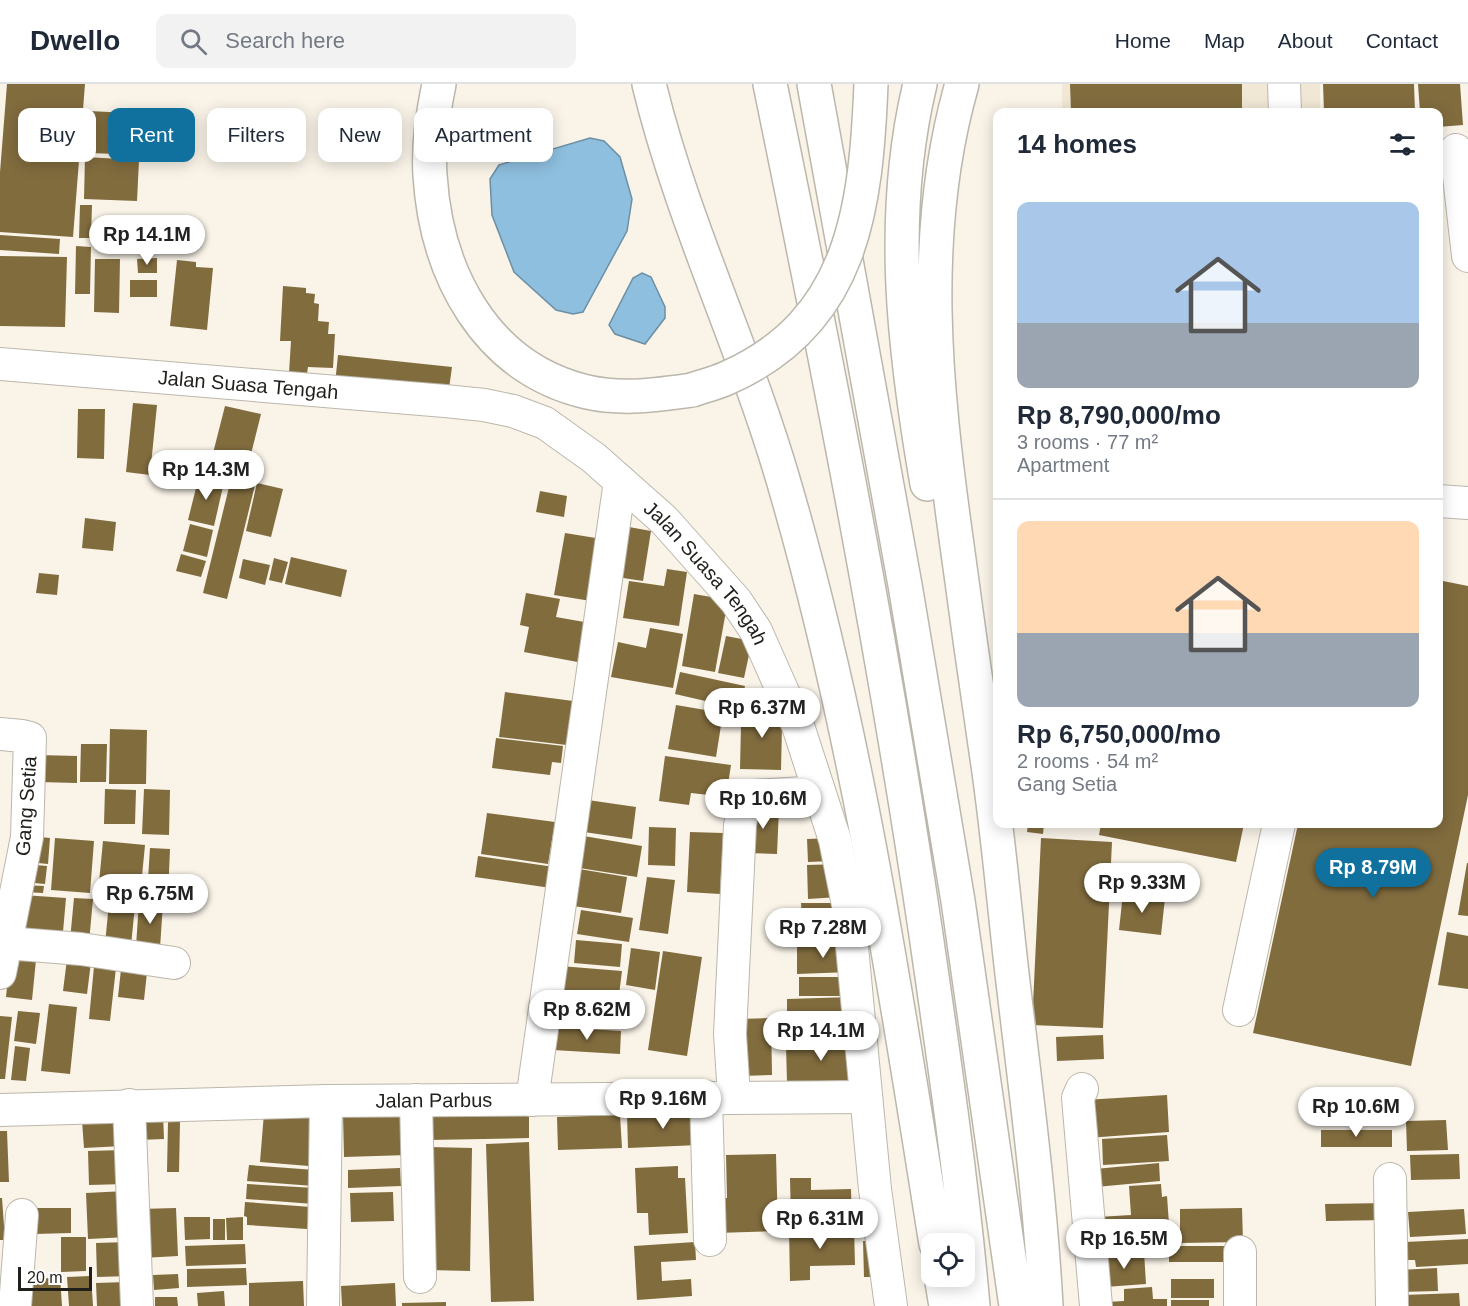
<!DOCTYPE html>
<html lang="en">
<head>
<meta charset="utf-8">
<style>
	body { margin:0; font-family:Helvetica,sans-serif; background:#f2f2f3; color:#1f2937; height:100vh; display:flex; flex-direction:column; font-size:22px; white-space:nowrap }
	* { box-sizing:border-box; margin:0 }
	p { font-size:20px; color:#747a83 }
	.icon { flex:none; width:33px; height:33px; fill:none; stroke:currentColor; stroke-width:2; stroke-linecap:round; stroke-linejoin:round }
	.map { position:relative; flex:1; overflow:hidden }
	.panel { position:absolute; left:993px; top:24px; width:450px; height:720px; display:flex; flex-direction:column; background:#fff; border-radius:12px; box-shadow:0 3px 15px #0003 }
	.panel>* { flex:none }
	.banner { position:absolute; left:18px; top:24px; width:570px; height:54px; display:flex; gap:12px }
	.tools { position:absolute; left:921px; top:1149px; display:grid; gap:12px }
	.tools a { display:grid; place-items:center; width:54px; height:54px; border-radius:12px; background:#fff; box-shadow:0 3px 15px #0003; font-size:30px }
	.scale { position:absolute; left:18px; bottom:15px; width:74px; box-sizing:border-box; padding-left:6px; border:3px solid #211f1b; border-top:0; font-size:16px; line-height:21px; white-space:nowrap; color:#211f1b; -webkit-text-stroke:4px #fff; paint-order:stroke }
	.price { position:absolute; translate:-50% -51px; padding:0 14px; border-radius:21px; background:#fff; color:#222; font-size:20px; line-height:39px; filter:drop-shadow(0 2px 3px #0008) }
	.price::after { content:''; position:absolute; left:50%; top:36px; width:18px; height:14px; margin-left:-9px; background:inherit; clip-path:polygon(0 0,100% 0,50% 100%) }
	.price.selected { background:#10719e; color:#fff }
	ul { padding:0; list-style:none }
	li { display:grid; align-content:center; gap:12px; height:318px; padding:0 24px }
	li+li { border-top:2px solid #e0e1e3 }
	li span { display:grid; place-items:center; height:186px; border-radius:12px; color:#555 }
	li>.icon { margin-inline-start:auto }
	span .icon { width:108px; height:108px; fill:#fffc; stroke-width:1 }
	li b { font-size:26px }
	h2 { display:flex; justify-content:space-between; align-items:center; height:72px; padding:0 24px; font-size:26px }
	.pill { padding:0 21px; border-radius:12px; background:#fff; box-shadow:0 3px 15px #0003; font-size:21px; line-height:54px }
	.pill.selected { background:#10719e; color:#fff }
	header { display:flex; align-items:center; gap:36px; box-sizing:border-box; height:84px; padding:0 30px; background:#fff; border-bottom:2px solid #e0e1e3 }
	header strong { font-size:28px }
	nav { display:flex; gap:33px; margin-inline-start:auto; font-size:21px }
	.search { width:420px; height:54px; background:#f2f2f3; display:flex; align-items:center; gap:15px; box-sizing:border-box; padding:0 21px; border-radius:12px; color:#747a83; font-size:22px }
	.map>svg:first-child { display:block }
	.built { fill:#f0e7d4 }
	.water { fill:#8ebfdf; stroke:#6d8fa4; stroke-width:1.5 }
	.building { fill:#816c3e }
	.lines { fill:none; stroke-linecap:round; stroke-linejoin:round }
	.minor-casing { stroke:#bcb7ac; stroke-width:34 }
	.highway-casing { stroke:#bcb7ac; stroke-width:36 }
	.minor { stroke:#fff; stroke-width:32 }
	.highway { stroke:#fff; stroke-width:33 }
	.highway-bridge-casing { stroke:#bcb7ac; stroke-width:36; stroke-linecap:butt }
	.highway-bridge { stroke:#fff; stroke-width:33 }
	.labels { text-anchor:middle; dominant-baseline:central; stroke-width:6; stroke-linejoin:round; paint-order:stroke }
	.street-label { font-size:20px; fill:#211f1b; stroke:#fff }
</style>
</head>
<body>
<header>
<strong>Dwello</strong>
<div class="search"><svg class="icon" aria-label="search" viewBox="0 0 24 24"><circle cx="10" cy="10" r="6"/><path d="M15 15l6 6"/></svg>Search here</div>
<nav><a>Home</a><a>Map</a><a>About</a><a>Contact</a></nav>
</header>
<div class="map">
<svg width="1468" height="1222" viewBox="0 0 1468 1222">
	<rect width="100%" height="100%" fill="#f9f3e8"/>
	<path class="built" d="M1062,0h258v28h-258z"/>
	<path class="water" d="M590,54l14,3 16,16 12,42 -5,32 -44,81 -10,2 -17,-4 -42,-38 -22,-57 -2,-36 9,-14z
		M642,189l9,4 14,30v11l-20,26 -30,-10 -6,-9 24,-47z"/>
	<path class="building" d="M7,0h78l-12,153 -73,-5v-60z
		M1070,0h172v28h-171z
		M1323,0h91l1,28h-91z
		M1418,0h42l3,41 -25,2v-15h-18z
		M89,27l60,3 -2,41 -59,-2z
		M85,73l54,3 -2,41 -53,-2z
		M80,121h12l-1,33h-12z
		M120,134h32v34h-32z
		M0,151l60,4 -1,15 -59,-4z
		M76,162l15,1 -1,47h-15z
		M0,172l67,1 -2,70 -65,-1z
		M157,174v15h-19l-1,-14z
		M95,175h25l-1,54 -25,-1z
		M177,176l19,2v5l17,1 -6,62 -37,-4z
		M130,196h27v17h-27z
		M283,202l23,2v5l9,1 -1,9 5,1 -1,17 11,1 -1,12h7l-2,34 -25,-1 -1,7 -18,-1 2,-32h-11z
		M338,271l114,12 -4,29 -113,-12z
		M133,319l24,2 -7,70 -24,-3z
		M225,322l36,8 -14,56 -36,-9z
		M78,325h27l-1,50 -27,-1z
		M233,387l24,6 -30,122 -24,-6z
		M199,392l25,6 -10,44 -26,-6z
		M257,399l26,6 -12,48 -25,-6z
		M540,407l27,5 -3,21 -28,-5z
		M85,434l31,4 -3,29 -31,-3z
		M190,440l23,6 -6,27 -24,-6z
		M618,441l33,6 -8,50 -33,-5z
		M565,449l43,7 -11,62 -43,-7z
		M181,470l25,7 -5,16 -25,-6z
		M291,473l56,13 -6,27 -56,-13z
		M274,474l14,4 -6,21 -13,-3z
		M243,475l27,6 -5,20 -26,-7z
		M667,485l20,3 -8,54 -56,-8 6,-37 35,5z
		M39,489l20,2 -2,20 -21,-2z
		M1438,496l30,6v209l-57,271 -158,-33 45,-209h140z
		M526,509l34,6 -4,18 34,6 -7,40 -59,-11 5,-25 -9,-2z
		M694,510l34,6 -13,72 -33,-6z
		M650,544l33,6 -10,54 -62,-11 7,-35 28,6z
		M726,552l26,5 -8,37 -26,-5z
		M680,588l65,14 -5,23 -65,-15z
		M505,608l76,10 -6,44 -76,-9z
		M756,612l19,1 -1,29 8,1 -1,43 -41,-1 1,-44 14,1z
		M676,621l47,8 -7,44 -48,-8z
		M110,645l37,1 -1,54h-37z
		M496,654l67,8 -2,17 -9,-1 -2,13 -58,-7z
		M81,660h26l-1,38h-26z
		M38,671l39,1v27l-39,-1z
		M665,672l66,9 -5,32 -35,-4 -2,12 -30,-4z
		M105,705l31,1 -1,34h-31z
		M144,705l26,1 -1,45 -27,-1z
		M581,715l55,8 -4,32 -55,-8z
		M749,722l30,2 -2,46 -30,-1z
		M487,729l68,9 -7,42 -67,-10z
		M1028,740h16l-1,10 -16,-2z
		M1101,740h143l-8,38 -137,-27z
		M649,743l27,1 -1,38 -27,-1z
		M690,748l33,1 -3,61 -33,-2z
		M578,751l64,11 -5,31 -64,-10z
		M30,752l20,2 -2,26 -20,-2z
		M55,754l39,3 -4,52 -39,-3z
		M832,754l1,23 -25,1 -1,-23z
		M1041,754l71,4 -9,186 -71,-3z
		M103,757l42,4 -5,52 -42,-4z
		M150,764l20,1 -2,47 -21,-1z
		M478,772l76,11 -3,21 -76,-11z
		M1467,779h1v53l-10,-1z
		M25,780l22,2 -2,18 -22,-2z
		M839,780v33l-31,2 -1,-34z
		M579,785l48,8 -6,36 -48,-7z
		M647,793l28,3 -7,54 -29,-4z
		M25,801l19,1 -1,7 -19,-1z
		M1123,809l42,5 -4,37 -42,-5z
		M23,811l43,3 -4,45 -43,-4z
		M74,814l19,1 -4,43 -19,-2z
		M139,818l24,1 -3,45 -24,-2z
		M109,819l26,2 -4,41 -26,-2z
		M801,819h33l6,38 -41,2 -1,-24h4z
		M581,826l52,8 -4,24 -52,-8z
		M1447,848l21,4v53l-30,-4z
		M576,856l46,4 -2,23 -46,-4z
		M849,860l1,28 -53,2v-28z
		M11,863l26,3 -5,50 -26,-3z
		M631,864l29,4 -5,38 -29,-5z
		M68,867l24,3 -5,40 -24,-3z
		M663,867l39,6 -15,99 -39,-6z
		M95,872l22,3 -7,62 -21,-2z
		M122,876l26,3 -4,37 -26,-3z
		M560,882l62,5 -3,24 6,1 -3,33 -73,-6z
		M799,893h51v19h-51z
		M852,913l1,16 -66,1v-15z
		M49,920l28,3 -7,67 -29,-3z
		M18,927l22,2 -4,31 -22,-3z
		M851,931l1,25 -60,1 -1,-25z
		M0,932l12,1 -7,62h-5z
		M771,934l1,57 -32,1 -1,-57z
		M555,943l66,4 -1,23 -67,-4z
		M1103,951l1,24 -47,2 -1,-24z
		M855,959v37l-68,2 -1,-37z
		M15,962l15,2 -4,33 -15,-1z
		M1167,1011l2,37 -82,6 -3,-38z
		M529,1024v30l-100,2v-29z
		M1325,1025l55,1v16h-55z
		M698,1027l1,34 -71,3 -1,-34z
		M163,1029l1,26 -25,1 -1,-25z
		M264,1029l48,5 -3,48 -49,-4z
		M407,1029l1,42 -64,2 -1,-43z
		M620,1031l2,33 -64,2 -1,-33z
		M122,1034l1,28 -39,2 -2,-27z
		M1446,1036l2,30 -41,1 -1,-30z
		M168,1038h12l-1,50h-12z
		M1321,1046h71v17h-71z
		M0,1047h7l2,51h-9z
		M1167,1051l2,26 -66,4 -1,-26z
		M529,1058l5,159 -43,1 -5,-158z
		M429,1063l43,1 -2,123 -42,-1z
		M124,1066l1,34 -36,1 -1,-34z
		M776,1070l2,77 -62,2 -1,-34 12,-1 -1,-43z
		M1459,1070l1,25 -49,1 -1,-25z
		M1159,1079l1,18 -64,6 -1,-18z
		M249,1081l66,5 -1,16 -67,-5z
		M678,1082v12h7l3,55 -39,2 -1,-22h-11l-2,-45z
		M400,1084l1,18 -53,2v-18z
		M790,1094h21v12l40,-1 1,33 -61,1z
		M247,1100l68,4 -1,16 -68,-5z
		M1161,1100l1,13 5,-1 2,28h-8l2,25 -63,4 -2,-36 33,-2 -2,-29z
		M126,1107l2,46 -40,2 -2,-46z
		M393,1108l1,29 -43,1 -1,-29z
		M0,1114h2l3,42h-5z
		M245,1118l66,5 -1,14h-2l-1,8 -60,-4v-8l-3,-1z
		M1387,1119l1,17 -62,1 -1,-17z
		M34,1124h37v25l-37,1z
		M176,1124l2,48 -36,2 -2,-49z
		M1242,1124l1,34 -63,1v-34z
		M1464,1125l2,25 -56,3 -2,-25z
		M184,1133h26v22l-25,1z
		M243,1133v23h-16l-1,-22z
		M213,1135h12v21h-12z
		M854,1143l1,38 -45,1v14l-20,1 -1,-52z
		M61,1153h25v34l-25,1z
		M1468,1155v25l-52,3 -1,-7h-9l-1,-18z
		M863,1157h16l1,36h-16z
		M129,1158l1,34 -33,1 -1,-34z
		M695,1158l1,18 -35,2 1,19 29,-2 1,17 -55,4 -3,-54z
		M245,1160l1,20 -60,2 -1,-20z
		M1169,1162h69v16h-69z
		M1144,1168l2,32 -41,3 -2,-32z
		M246,1184l1,17 -60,2v-18z
		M1437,1184l1,23 -38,1 -1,-22z
		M178,1190l1,14 -25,2 -1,-15z
		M91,1192l2,30h-24l-2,-29z
		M60,1193l2,29h-32l-3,-26z
		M1171,1195h43v19h-43z
		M303,1197l1,25h-55v-23z
		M127,1198l1,24h-31l-1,-23z
		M395,1199l1,23h-54l-1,-20z
		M1152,1203l1,12h14v7h-60v-4l17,-1v-12z
		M224,1207l1,15h-27l-1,-13z
		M1459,1209l1,13h-57v-11z
		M155,1213h22l1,9h-23z
		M1171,1216h38v6h-38z
		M446,1218v4h-44v-3z"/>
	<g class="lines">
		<defs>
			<g id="minor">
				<path d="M1284,0l1,28"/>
				<path d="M1456,66l12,106"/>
				<path id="s1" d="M0,280l445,37 39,4 29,6 32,12 49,35 70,62 72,81 20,30 42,95 37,114 13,65 27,284 16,117"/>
				<path d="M1438,417l30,2"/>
				<path d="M0,650l22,2 8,2 -3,99 -27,136"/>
				<path d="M6,859l75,6 93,14"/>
				<path d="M1239,926l40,-186"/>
				<path d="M1082,1005l-4,9 18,208"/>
				<path d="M734,1012l-4,-62 10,-209 3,-17 11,-12 65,-4"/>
				<path d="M706,1013l4,143"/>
				<path d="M416,1016l4,177"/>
				<path d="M532,1016l88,-619"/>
				<path d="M129,1021l8,201"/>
				<path id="s2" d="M0,1026l326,-9 540,-4"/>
				<path d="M1390,1095l2,127"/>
				<path d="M1240,1168v54"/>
				<path d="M15,1222l7,-91"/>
				<path d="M323,1222l3,-205"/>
			</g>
			<path id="highway" d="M439,0c-6,30 -11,60 -9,91 6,98 55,193 157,217 35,8 70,3 105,-2
				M649,0c33,137 96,264 135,399 73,249 111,505 152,761
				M770,0c58,283 114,566 156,851 18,124 36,247 47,371
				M814,0l91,501 53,316 58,405
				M920,0c-32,133 -16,267 7,400
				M962,0c-43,150 -27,302 -6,454 10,76 21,151 32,227 10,69 16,139 24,209 13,110 28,221 34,332
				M941,1192l5,30"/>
		</defs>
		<use href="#minor" class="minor-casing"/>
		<use href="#highway" class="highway-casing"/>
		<use href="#minor" class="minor"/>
		<use href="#highway" class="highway"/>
		<defs>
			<path id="highway-bridge" d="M692,306c12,-4 24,-7 35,-12 127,-56 139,-171 144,-294"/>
		</defs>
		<use href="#highway-bridge" class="highway-bridge-casing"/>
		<use href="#highway-bridge" class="highway-bridge"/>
	</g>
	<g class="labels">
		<g class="street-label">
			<text stroke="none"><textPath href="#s1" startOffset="249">Jalan Suasa Tengah</textPath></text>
			<text stroke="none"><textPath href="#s1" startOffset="771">Jalan Suasa Tengah</textPath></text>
			<text transform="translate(26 722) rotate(-86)">Gang Setia</text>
			<text stroke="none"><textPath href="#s2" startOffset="434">Jalan Parbus</textPath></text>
		</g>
	</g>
</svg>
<div class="tools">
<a><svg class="icon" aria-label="locate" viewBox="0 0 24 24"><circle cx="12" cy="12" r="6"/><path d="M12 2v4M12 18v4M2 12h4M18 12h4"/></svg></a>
</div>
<div class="scale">20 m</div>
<b class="price" style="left:147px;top:182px">Rp 14.1M</b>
<b class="price" style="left:206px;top:417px">Rp 14.3M</b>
<b class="price" style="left:762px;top:655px">Rp 6.37M</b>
<b class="price" style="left:763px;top:746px">Rp 10.6M</b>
<b class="price selected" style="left:1373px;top:815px">Rp 8.79M</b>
<b class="price" style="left:1142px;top:830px">Rp 9.33M</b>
<b class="price" style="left:150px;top:841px">Rp 6.75M</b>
<b class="price" style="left:823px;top:875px">Rp 7.28M</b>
<b class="price" style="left:587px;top:957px">Rp 8.62M</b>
<b class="price" style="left:821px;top:978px">Rp 14.1M</b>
<b class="price" style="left:663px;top:1046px">Rp 9.16M</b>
<b class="price" style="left:1356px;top:1054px">Rp 10.6M</b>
<b class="price" style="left:820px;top:1166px">Rp 6.31M</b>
<b class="price" style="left:1124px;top:1186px">Rp 16.5M</b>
<div class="banner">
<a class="pill">Buy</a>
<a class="pill selected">Rent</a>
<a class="pill">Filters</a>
<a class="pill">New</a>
<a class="pill">Apartment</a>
</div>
<section class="panel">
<h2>14 homes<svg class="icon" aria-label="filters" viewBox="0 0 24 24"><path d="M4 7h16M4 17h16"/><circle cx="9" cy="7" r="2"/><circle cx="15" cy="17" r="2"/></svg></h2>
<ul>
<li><span style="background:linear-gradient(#a9c7e8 65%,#9aa5b1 0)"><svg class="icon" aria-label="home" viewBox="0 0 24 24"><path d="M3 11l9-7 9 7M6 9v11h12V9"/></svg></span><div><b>Rp 8,790,000/mo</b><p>3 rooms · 77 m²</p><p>Apartment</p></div></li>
<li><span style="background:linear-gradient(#ffd9b3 60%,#9aa5b1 0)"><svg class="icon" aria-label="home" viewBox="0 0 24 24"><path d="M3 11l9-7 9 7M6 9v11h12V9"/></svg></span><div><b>Rp 6,750,000/mo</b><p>2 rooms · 54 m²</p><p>Gang Setia</p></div></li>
</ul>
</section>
</div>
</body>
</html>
